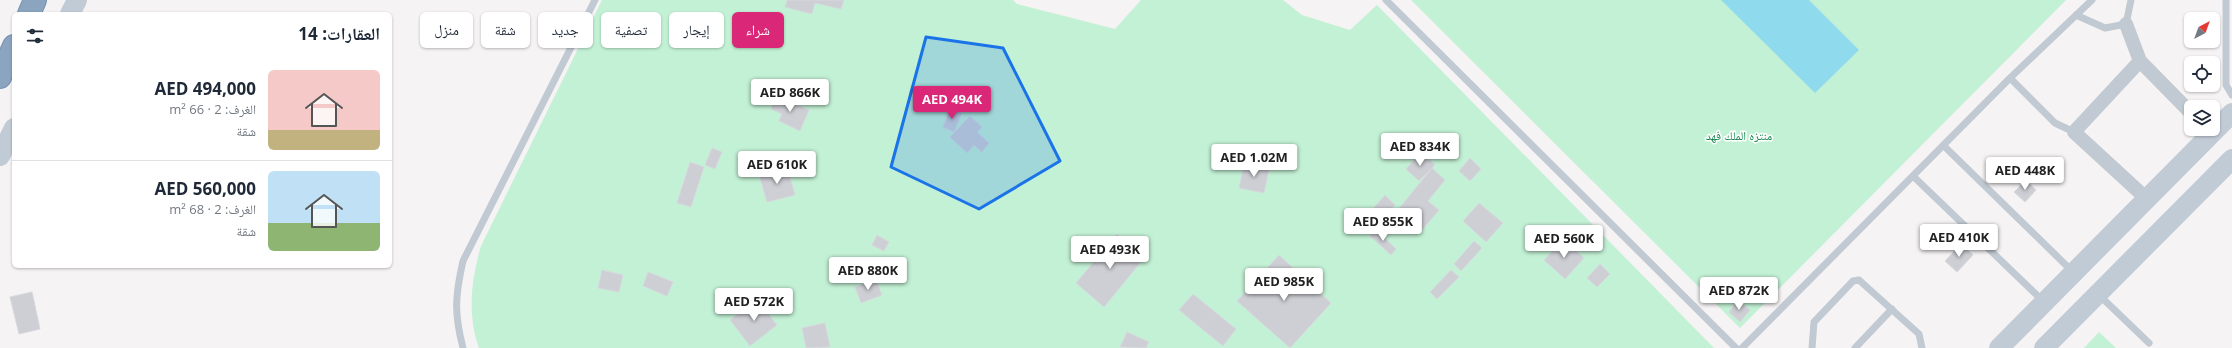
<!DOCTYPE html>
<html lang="ar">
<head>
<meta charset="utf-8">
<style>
	body { margin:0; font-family:"Open Sans","Noto Naskh Arabic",sans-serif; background:#f6f6f7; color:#1f2937; direction:rtl; height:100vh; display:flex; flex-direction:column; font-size:15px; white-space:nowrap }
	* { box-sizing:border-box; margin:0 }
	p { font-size:13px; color:#747a83 }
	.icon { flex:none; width:22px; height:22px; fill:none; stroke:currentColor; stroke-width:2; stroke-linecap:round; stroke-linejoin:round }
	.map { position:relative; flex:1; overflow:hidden; direction:ltr }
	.sheet { position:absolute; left:12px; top:12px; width:380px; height:256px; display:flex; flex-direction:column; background:#fff; border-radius:6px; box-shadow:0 1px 3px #0004; direction:rtl }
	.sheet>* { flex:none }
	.banner { position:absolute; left:404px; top:12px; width:380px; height:36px; direction:rtl; display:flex; gap:8px }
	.needle { width:26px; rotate:41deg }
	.fabs { position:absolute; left:2184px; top:12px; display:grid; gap:8px }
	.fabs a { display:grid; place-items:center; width:36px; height:36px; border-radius:6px; background:#fff; box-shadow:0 1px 3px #0004; font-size:20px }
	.price { position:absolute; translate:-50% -34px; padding:0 9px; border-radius:4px; background:#fff; color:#222; font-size:13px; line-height:26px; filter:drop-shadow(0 1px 2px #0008) }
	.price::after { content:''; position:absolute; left:50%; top:24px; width:12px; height:9px; margin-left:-6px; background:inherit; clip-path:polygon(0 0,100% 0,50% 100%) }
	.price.active { background:#db2777; color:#fff }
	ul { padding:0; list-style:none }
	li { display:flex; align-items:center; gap:12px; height:100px; padding:0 12px }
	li+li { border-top:1px solid #e0e1e3 }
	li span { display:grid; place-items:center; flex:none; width:112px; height:80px; border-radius:6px; color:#555 }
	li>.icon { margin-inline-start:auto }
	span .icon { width:48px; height:48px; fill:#fffc; stroke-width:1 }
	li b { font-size:17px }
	h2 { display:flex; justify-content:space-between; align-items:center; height:48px; padding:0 12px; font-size:17px }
	.pill { padding:0 14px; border-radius:6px; background:#fff; box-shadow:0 1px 3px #0004; font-size:14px; line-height:36px }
	.pill.active { background:#db2777; color:#fff }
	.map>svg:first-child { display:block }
	.green { fill:#c3f1d5 }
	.water { fill:#90daee }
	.building { fill:#cdcfd5; stroke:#d7d9de }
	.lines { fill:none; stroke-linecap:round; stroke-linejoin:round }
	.highway-casing { stroke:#7690ad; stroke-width:24 }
	.lane { stroke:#c1cad2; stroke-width:7 }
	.street { stroke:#c1cad2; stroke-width:14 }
	.secondary { stroke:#c1cbd6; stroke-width:20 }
	.highway { stroke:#8ba5c1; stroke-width:22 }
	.marked { fill:#1a73e8; fill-opacity:0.2; stroke:#1a73e8; stroke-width:3; stroke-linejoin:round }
	.labels { text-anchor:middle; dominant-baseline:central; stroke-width:3; stroke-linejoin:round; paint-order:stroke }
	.park-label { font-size:12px; fill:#17864f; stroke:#fff }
</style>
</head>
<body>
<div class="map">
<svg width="2232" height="348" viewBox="0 0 2232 348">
	<rect width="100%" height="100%" fill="#f5f3f3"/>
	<path class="green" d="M602,0h411l4,4 98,25 26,-29h142l19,15 48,15 27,-25 337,343h-1235c-12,-34 -8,-68 2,-102z
		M1411,0h655l-326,328z
		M2099,332l17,16h-32z"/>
	<path class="water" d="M1721,0h88l50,50 -44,43z"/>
	<path class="building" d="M787,0h57l-3,9 -26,-6 -3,11 -27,-7z
		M776,96l33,14 -9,21 -21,-10 3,-7 -11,-5z
		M950,108l12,5 -8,19 -11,-5z
		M970,116l12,11 -5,5 12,11 -7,9 -8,-7 -7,8 -17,-16z
		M712,148l10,4 -7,17 -10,-4z
		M1421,152l14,13 -16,16 -13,-12z
		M1470,158l11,11 -11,12 -11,-10z
		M690,162l14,5 -13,40 -14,-4z
		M1244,164l25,5 -5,24 -25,-5z
		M787,167l8,28 -28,7 -8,-27z
		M1432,168l13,12 -17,21 11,9 -17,20 -25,-19z
		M2026,180l10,10 -11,12 -11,-10z
		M1385,195l10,10 -14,17 -11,-10z
		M1479,203l24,20 -17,19 -23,-21z
		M1578,225l19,15 -10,12 -19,-15z
		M1376,230l20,19 -5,6 -21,-19z
		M1117,234l28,23 -41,50 -28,-24z
		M877,235l12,7 -5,9 -12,-6z
		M1564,239l20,19 -19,21 -21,-19z
		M1474,241l8,7 -21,23 -7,-7z
		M1961,244l12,11 -16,17 -12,-11z
		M1279,255l52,48 -41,45 -53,-47z
		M1600,264l10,10 -13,13 -10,-9z
		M602,270l21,5 -4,17 -21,-4z
		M1451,270l8,7 -22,22 -7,-7z
		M648,272l25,10 -6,14 -24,-10z
		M876,280l6,15 -21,8 -6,-16z
		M32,292l8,37 -21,5 -9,-37z
		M1193,294l43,35 -13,17 -44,-36z
		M757,299l20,26 -27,21 -20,-26z
		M1738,300l12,10 -10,12 -11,-10z
		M825,323l5,24 -24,1 -4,-20z
		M1127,332l22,10 -3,6 -26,-1z"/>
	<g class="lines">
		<defs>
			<path id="highway" d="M29,14l6,-14
				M0,77l14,-31"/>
		</defs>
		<use href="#highway" class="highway-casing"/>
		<path class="lane" d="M1386,0l350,348
			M2226,0v85l6,10
			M2076,15l29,13 21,-4 5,-24
			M2010,78l45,45 19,9
			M1944,146l129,126
			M1913,176l130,125
			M2099,295l50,48
			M463,348c-9,-35 -8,-52 0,-87l132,-261
			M1742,348l268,-270 82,-78
			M1812,348l2,-26 39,-41 6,-1 60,54 3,14
			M1855,348l37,-39"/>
		<path class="street" d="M2126,24l14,37 51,52
			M2140,61l-66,71 74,68"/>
		<path class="secondary" d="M70,14l7,-14
			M0,156l14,-28
			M1999,348l233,-235
			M2044,348l188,-189"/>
		<use href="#highway" class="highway"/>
	</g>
	<path class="marked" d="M926,37l77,11 57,113 -81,48 -88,-42z"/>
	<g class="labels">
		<g class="park-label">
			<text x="1739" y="135">منتزه الملك فهد</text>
		</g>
	</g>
</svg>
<div class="fabs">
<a><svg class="needle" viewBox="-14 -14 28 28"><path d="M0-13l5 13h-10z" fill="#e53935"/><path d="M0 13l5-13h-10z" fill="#747a83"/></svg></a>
<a><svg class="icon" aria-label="locate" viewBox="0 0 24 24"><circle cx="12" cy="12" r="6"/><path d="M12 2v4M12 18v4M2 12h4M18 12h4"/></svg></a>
<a><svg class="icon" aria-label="layers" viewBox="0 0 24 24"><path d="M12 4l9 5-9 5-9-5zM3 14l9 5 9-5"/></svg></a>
</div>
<b class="price" style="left:790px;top:113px">AED 866K</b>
<b class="price active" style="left:952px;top:120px">AED 494K</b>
<b class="price" style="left:1420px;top:167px">AED 834K</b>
<b class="price" style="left:1254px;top:178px">AED 1.02M</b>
<b class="price" style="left:777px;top:185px">AED 610K</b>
<b class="price" style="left:2025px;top:191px">AED 448K</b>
<b class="price" style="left:1383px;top:242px">AED 855K</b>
<b class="price" style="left:1959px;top:258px">AED 410K</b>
<b class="price" style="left:1564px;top:259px">AED 560K</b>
<b class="price" style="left:1110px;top:270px">AED 493K</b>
<b class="price" style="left:868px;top:291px">AED 880K</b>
<b class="price" style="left:1284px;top:302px">AED 985K</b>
<b class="price" style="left:1739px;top:311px">AED 872K</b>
<b class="price" style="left:754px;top:322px">AED 572K</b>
<div class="banner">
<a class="pill active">شراء</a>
<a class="pill">إيجار</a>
<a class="pill">تصفية</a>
<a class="pill">جديد</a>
<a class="pill">شقة</a>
<a class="pill">منزل</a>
</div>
<section class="sheet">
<h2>العقارات: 14<svg class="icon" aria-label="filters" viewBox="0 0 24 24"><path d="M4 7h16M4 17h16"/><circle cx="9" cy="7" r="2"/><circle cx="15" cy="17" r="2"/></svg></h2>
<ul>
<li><span style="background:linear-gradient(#f6c9c9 75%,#c2b280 0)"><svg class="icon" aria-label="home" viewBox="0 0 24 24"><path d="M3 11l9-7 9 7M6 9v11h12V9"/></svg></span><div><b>AED 494,000</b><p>الغرف: 2 · 66 m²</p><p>شقة</p></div></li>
<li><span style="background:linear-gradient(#bfe0f5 65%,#8fb573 0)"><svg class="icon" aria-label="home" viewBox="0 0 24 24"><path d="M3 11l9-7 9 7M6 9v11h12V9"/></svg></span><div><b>AED 560,000</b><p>الغرف: 2 · 68 m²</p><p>شقة</p></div></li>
</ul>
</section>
</div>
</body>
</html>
